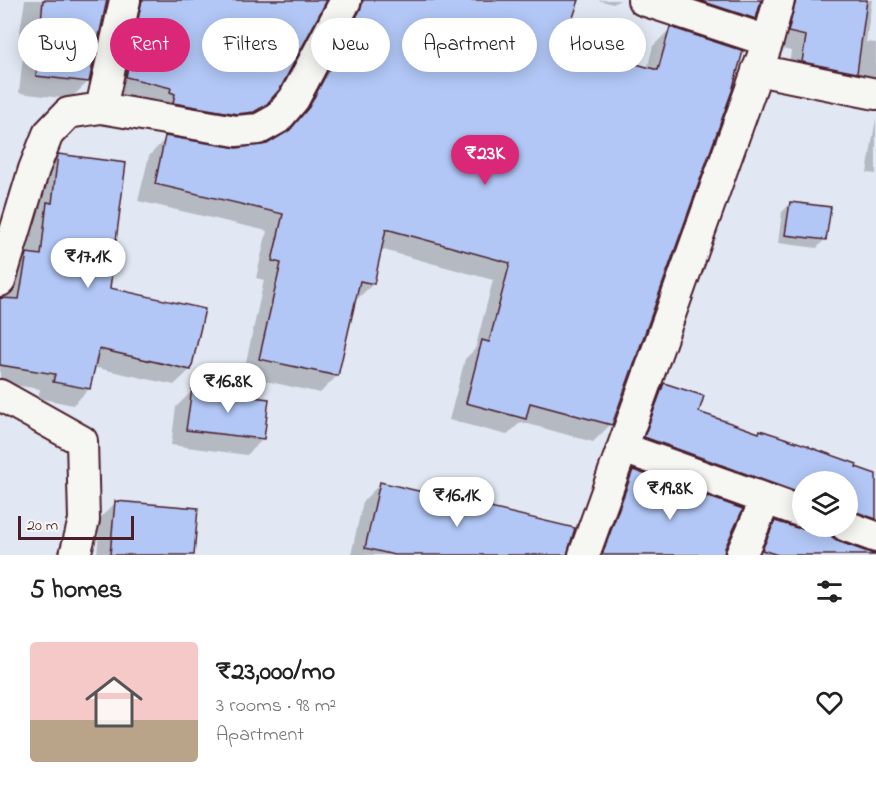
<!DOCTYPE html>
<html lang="en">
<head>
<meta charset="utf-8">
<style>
	body { margin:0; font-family:"Indie Flower",sans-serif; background:#f6f6f6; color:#222; height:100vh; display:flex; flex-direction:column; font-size:22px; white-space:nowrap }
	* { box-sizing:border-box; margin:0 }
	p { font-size:20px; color:#767676 }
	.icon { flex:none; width:33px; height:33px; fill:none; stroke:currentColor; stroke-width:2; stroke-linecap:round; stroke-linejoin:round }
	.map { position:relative; height:555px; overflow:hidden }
	.drawer { display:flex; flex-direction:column; background:#fff; flex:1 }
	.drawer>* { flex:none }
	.hud { position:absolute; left:18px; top:18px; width:840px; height:54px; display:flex; gap:12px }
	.controls { position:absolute; left:792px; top:471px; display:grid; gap:12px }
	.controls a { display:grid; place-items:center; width:66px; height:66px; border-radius:50%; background:#fff; box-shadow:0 3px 15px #0003; font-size:30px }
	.scale { position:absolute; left:18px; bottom:15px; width:116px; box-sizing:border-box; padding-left:6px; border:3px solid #4a1f2b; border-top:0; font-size:16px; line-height:21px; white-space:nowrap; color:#4a1f2b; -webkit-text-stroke:4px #f6f6f2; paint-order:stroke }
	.price { position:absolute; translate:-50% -51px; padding:0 14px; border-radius:21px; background:#fff; color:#222; font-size:20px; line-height:39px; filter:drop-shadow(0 2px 3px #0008) }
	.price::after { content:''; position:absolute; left:50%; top:36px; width:18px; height:14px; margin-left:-9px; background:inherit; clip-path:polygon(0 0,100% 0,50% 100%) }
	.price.active { background:#db2777; color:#fff }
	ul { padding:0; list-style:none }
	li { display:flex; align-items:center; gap:18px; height:150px; padding:0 30px }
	li span { display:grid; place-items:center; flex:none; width:168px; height:120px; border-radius:6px; color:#555 }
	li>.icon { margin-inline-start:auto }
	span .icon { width:72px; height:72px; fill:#fffc; stroke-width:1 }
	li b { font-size:26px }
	h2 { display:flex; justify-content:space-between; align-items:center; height:72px; padding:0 30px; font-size:26px }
	.pill { padding:0 21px; border-radius:27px; background:#fff; box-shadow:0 3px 15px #0003; font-size:21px; line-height:54px }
	.pill.active { background:#db2777; color:#fff }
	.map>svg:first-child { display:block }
	.shadow { fill:#0003 }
	.building { fill:#b2c7f6; stroke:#4a1f2b; stroke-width:1.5 }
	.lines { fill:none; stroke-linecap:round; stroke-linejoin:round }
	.street-casing { stroke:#4a1f2b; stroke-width:34 }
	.street { stroke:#f6f6f2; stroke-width:30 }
</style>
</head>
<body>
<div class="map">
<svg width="876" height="555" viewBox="0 0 876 555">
	<rect width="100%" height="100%" fill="#e2e8f3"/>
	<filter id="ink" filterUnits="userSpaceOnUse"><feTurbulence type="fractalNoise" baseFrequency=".0167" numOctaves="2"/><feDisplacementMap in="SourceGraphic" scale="12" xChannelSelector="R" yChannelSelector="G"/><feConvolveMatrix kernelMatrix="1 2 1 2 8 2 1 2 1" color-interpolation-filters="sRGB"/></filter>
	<g filter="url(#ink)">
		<path class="shadow" d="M25,0h83h-2l-18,82 -18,17 -51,-6 6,-56h-6z
			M110,0h215l-60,104 -18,19 -138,-29z
			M328,0h249l-15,45 85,24 6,-23 17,-17 -59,395 -18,18 -72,-20 -14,13 -58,-15 16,-61 10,-10 18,-69 -113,-31 -7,35 -18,17 -18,75 -17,17 -77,-17 21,-96 -8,-2 11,-47 -129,-30 11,-45 17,-18 71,12 30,-4 18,-11 7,-9 52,-99 -7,-25z
			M598,0h22l-7,4z
			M684,0h76l-5,18 -16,16z
			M770,0h102l-6,42 10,1v57l-89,-23 4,-26 -18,-4z
			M876,118v56l-9,-1z
			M59,156l50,133 81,81 -16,15 -81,-18 -4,22 -16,16 -35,-7 2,-9 -40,-6v-84h2l18,-58 12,-21 5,-6 6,-42z
			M790,204l35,35 -8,9 -39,-5 4,-31z
			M664,384l33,29 179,62v72l-28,-21v-44h-46v41l-172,-70 19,-53z
			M192,391l71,48 -16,16 -76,-10 5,-38z
			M633,472l91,76 -2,7h-130l24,-66z
			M380,484l186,71h-215l12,-54z
			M116,502l77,53h-96l3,-37z
			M776,522l27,8 1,-4h24l3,12 8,5 34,12h-121l8,-17z"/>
		<path class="building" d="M43,0h64l-18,82 -53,-6z
			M142,0h185l-47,89 -14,16 -12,7 -17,2 -64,-11 2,-9 -5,-2 1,-4 -45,-11z
			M363,0h216l-15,44 94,26 12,-43 73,24 -11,40 -120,334 -82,-22 -4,16 -60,-16 16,-63 7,2 21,-79 -124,-34 -12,55 -14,-3 -22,95 -79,-17 22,-96 -9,-2 11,-47 -128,-30 10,-48 72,12 30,-4 23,-14 19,-23 52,-99z
			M698,0h63l-5,19z
			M796,0h71l-10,73 -55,-11 4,-26 -18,-4z
			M58,154l68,9 -16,125 95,21 -14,61 -92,-21 -9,40 -37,-7 2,-8 -55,-9v-67l19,1 8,-46 14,2 6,-53 5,1z
			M790,202l41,5 -5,33 -41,-5z
			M664,383l40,13 -5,16 60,21 1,-3 49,16v1l48,17 -1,3 20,7v45l-28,-10v-27h-46v12l-158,-57z
			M192,389l77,10 -5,40 -78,-9z
			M633,470l110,39 -18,39 -1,7h-122z
			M380,482l195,46 -8,27h-173l-29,-7z
			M115,501l83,7 -4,47h-84z
			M775,521l22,7 32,-2 3,11 8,5 36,13h-98l-16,-5z"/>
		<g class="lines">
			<defs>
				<path id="street" d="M768,41l11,-41
					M757,70l119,24
					M101,108l24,-108
					M0,281l34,-112 14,-35 20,-21 33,-5 135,23 23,-2 18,-10 17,-20 52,-99
					M0,395l82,46 2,79 -9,35
					M623,448l179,64
					M846,526l30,11
					M584,555l184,-514 -125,-41
					M741,555l25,-56"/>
			</defs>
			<use href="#street" class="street-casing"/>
			<use href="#street" class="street"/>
		</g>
	</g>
</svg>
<div class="controls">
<a><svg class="icon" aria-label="layers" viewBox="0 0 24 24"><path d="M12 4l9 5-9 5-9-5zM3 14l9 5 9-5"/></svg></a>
</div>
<div class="scale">20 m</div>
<b class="price active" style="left:485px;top:186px">₹23K</b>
<b class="price" style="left:88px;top:289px">₹17.1K</b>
<b class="price" style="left:228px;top:414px">₹16.8K</b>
<b class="price" style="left:670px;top:521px">₹19.8K</b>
<b class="price" style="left:457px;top:528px">₹16.1K</b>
<div class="hud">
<a class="pill">Buy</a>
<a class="pill active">Rent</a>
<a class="pill">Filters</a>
<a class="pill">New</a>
<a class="pill">Apartment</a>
<a class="pill">House</a>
</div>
</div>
<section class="drawer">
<h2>5 homes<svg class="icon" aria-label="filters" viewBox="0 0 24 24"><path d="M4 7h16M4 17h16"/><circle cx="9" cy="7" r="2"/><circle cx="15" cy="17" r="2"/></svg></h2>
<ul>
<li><span style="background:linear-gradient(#f6c9c9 65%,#b9a48a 0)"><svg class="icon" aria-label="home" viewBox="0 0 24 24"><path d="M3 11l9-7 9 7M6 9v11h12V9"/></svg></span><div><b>₹23,000/mo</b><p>3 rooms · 98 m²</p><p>Apartment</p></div><svg class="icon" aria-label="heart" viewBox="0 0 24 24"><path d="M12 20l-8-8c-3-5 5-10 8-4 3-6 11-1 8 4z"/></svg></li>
</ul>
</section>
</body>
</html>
